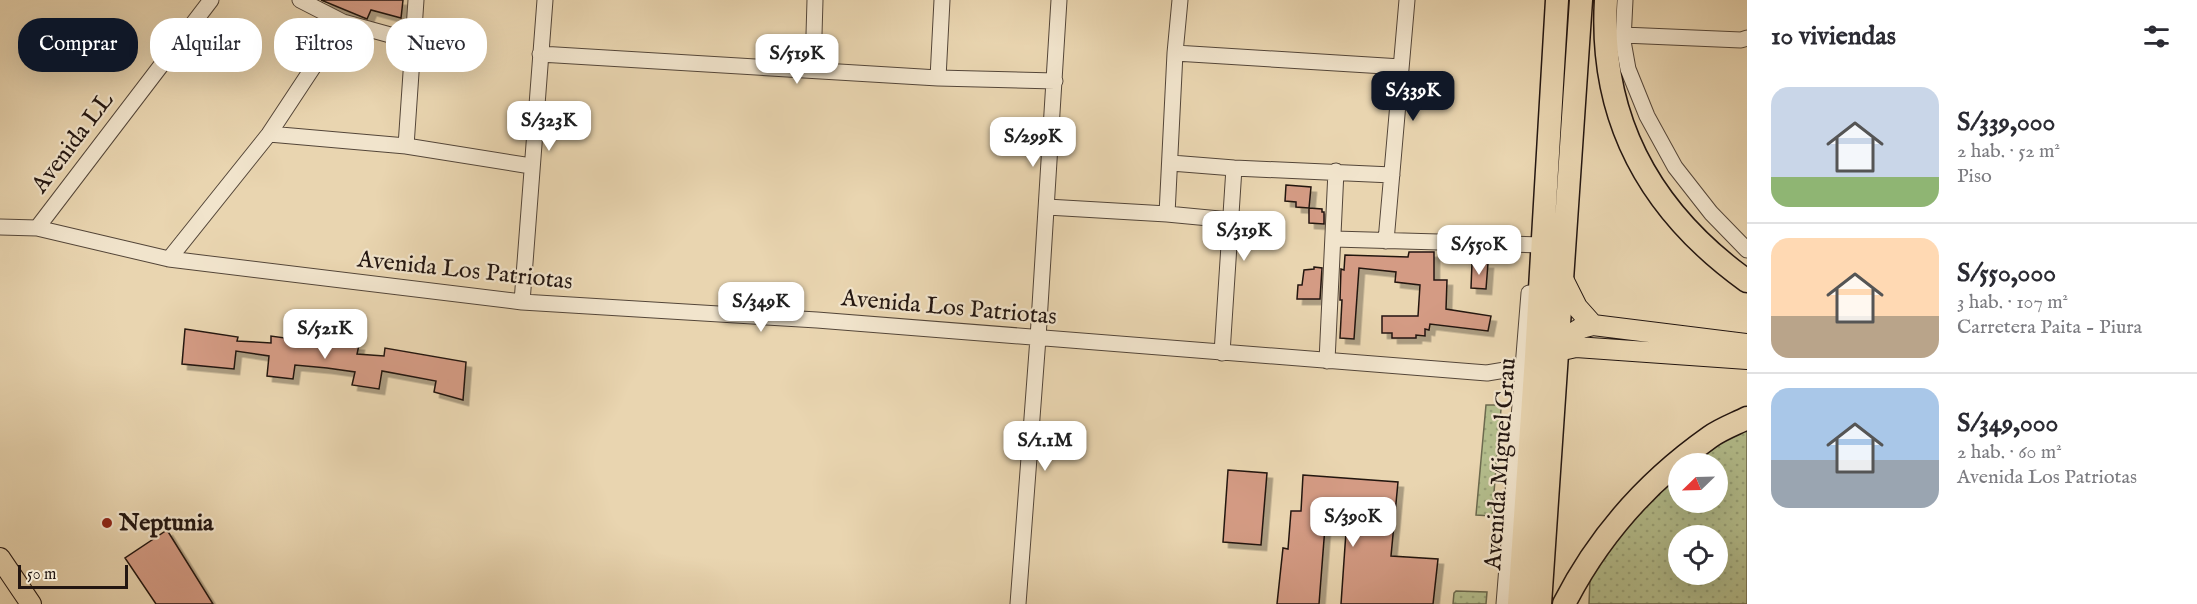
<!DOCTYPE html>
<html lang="es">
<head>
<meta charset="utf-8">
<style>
	body { margin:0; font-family:"IM FELL English",serif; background:#f2f2f3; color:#2b2b33; height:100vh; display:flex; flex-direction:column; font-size:22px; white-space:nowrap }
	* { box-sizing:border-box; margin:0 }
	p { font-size:20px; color:#7c7c81 }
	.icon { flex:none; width:33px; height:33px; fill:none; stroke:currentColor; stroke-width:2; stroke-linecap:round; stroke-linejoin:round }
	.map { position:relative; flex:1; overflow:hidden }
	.panel { display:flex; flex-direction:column; background:#fff; width:450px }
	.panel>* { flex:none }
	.top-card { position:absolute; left:18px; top:18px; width:570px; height:54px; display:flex; gap:12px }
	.needle { width:39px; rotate:247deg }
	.tools { position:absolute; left:1668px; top:453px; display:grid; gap:12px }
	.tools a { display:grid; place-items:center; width:60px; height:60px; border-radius:50%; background:#fff; box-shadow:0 6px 24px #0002; font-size:30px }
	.scale { position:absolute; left:18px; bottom:15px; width:110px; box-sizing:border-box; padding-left:6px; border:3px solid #231611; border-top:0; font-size:16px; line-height:21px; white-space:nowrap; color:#231611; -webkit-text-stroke:4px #f1e4cc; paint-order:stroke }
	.price { position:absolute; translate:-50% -51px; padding:0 14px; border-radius:12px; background:#fff; color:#222; font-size:20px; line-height:39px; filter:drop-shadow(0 2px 3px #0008) }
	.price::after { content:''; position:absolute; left:50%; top:36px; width:18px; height:14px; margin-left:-9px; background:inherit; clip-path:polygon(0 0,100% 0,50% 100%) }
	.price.on { background:#111827; color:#fff }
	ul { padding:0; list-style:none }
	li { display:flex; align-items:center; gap:18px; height:150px; padding:0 24px }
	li+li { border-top:2px solid #e1e1e2 }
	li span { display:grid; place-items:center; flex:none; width:168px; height:120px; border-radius:18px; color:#555 }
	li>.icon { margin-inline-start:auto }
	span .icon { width:72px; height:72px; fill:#fffc; stroke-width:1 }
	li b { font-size:26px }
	h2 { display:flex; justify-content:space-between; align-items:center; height:72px; padding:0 24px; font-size:26px }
	.tag { padding:0 21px; border-radius:24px; background:#fff; box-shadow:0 6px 24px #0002; font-size:21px; line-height:54px }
	.tag.on { background:#111827; color:#fff }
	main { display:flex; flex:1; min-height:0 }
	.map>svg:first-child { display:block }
	.green { fill:url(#green-dots); stroke:#6c6a4f; stroke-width:1.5; fill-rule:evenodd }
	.building { fill:#d49b84; stroke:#231611; stroke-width:1.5; filter:url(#shadow) }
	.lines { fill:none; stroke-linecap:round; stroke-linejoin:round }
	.minor-casing { stroke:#544639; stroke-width:17 }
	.major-casing { stroke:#231611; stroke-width:22 }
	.highway-casing { stroke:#231611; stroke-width:25 }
	.minor { stroke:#f1e4cc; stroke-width:15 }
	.major { stroke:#e9d5b0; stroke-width:20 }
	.highway { stroke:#e9d5b0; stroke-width:22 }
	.poi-dot { fill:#8f2418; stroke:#f1e4cc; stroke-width:2 }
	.labels { text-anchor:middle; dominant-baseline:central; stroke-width:4.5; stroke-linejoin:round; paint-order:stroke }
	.street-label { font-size:24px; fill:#231611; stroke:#f1e4cc }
	.poi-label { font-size:24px; font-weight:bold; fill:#231611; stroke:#f1e4cc; text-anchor:start }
</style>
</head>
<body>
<main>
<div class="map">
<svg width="1747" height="604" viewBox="0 0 1747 604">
	<defs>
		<pattern id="green-dots" width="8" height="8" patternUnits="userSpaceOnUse" patternTransform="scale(1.5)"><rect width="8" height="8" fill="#b4be8d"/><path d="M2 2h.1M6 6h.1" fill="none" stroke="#9aa379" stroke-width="1.8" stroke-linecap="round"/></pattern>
		<filter id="shadow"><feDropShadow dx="5.5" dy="5.5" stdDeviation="0" flood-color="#0004"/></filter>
	</defs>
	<rect width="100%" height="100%" fill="#e9d5b0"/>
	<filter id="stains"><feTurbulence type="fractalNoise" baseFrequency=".00333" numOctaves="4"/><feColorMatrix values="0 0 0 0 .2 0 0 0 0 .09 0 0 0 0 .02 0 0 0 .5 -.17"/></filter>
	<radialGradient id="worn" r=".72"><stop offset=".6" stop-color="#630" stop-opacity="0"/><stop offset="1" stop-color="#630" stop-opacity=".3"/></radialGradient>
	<path class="green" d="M1486,405h13l2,4 -9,107 -16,-1z
		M1747,426v178h-158l1,-25 23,-40 65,-67v30h40v-38l-29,-1zM1678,536h40v38h-40z
		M1456,591l31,1 -1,12h-33l1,-11z"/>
	<path class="building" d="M321,0h82l-2,18 -30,-8 -4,9z
		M1286,185l25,2 -2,21 -13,-1v-5l-11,-1z
		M1309,208l13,1v3h2v12l-15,-1z
		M1409,252h25v28h13l-1,29 45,7 -3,15 -58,-7 -1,6 -4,-1v7l-9,-1v3h-24v-5h-10v-17h36l2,-31 -25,-3 1,-10 -37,-4 -5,71 -14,-1 2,-38h-2l1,-31 3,1 1,-15 63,2z
		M1472,263h16l-2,26 -15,-1z
		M1314,267l8,1 -2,31h-23l1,-14h4l2,-15 10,-1z
		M185,329l53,8 -1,4 34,2v-7l28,4 60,5 -2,9 27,2 1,-8 81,14 -3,38 -29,-8 2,-11 -54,-10 -3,18 -27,-4 3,-13 -28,-4 -32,-3 -2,14 -26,-3 2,-20 -33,-5 -2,18 -52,-5z
		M1228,470l39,3 -6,72 -38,-3z
		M1303,475l95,7 -7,74 47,3 -5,45h-92l7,-101 -21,-2 -8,103h-42l6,-56 5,1 3,-38h10z
		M167,530l46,74h-57l-31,-46z"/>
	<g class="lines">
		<defs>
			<path id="minor" d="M300,0l43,22 69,19
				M1625,0l-2,41 5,28 19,47 28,51 36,46 36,37
				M1623,35l118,5 6,-2
				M1175,53l226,14
				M540,54l398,24 117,3
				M813,69l2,-69
				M938,78l4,-78
				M269,134l137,12 125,20
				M406,146l10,-146
				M1171,163l63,5 158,7
				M1047,207l120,7 63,6
				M1167,214l8,-161 5,-53
				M0,227l37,1 132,31 353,43 295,18 670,53 36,-6 13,-10
				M37,228l174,-228
				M1334,239l208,6 -3,8
				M1386,241l21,-241
				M169,259l100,-125 74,-112
				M522,302l23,-302
				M1222,353l12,-185
				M1327,361l9,-190
				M1018,604l20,-266 21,-338
				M1504,604l25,-311"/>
			<path id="major" d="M1563,279l14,28 16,18
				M1548,349l33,-21 12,-3 154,19
				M1553,352l23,-5 171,12
				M0,558l31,46"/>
			<path id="highway" d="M1606,0c-7,120 45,212 141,281
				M1519,604l17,-247 21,-357
				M1540,604l41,-604
				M1564,604c34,-67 85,-124 146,-167 11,-8 25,-13 37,-19"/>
		</defs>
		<use href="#minor" class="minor-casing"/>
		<use href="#major" class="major-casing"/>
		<use href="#highway" class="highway-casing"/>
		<use href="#minor" class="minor"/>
		<use href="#major" class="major"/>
		<use href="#highway" class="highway"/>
	</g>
	<circle class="poi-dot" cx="107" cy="523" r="6"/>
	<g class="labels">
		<g class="street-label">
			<text transform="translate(73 143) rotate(-53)">Avenida LL</text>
			<text transform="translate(465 271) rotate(6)">Avenida Los Patriotas</text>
			<text transform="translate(949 308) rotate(5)">Avenida Los Patriotas</text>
			<text transform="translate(1501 464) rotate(-86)">Avenida Miguel Grau</text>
		</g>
		<g class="poi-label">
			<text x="119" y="523">Neptunia</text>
		</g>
	</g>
	<rect width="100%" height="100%" filter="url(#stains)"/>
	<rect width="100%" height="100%" fill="url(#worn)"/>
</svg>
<div class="tools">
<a><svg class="needle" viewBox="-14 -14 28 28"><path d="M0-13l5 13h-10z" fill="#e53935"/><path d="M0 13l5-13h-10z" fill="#7c7c81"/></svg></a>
<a><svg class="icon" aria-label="locate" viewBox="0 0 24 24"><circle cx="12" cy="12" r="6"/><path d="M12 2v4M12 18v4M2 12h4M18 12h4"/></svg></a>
</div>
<div class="scale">50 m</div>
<b class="price" style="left:797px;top:85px">S/519K</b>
<b class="price on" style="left:1413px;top:122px">S/339K</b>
<b class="price" style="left:549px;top:152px">S/323K</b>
<b class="price" style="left:1033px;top:168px">S/299K</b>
<b class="price" style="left:1244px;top:262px">S/319K</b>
<b class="price" style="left:1479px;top:276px">S/550K</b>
<b class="price" style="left:761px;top:333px">S/349K</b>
<b class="price" style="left:325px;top:360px">S/521K</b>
<b class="price" style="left:1045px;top:472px">S/1.1M</b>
<b class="price" style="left:1353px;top:548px">S/390K</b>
<div class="top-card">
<a class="tag on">Comprar</a>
<a class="tag">Alquilar</a>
<a class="tag">Filtros</a>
<a class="tag">Nuevo</a>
</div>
</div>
<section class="panel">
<h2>10 viviendas<svg class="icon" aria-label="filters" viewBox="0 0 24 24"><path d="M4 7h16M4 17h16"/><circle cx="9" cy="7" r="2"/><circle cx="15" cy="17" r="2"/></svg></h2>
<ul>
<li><span style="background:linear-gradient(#c9d6e8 75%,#8fb573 0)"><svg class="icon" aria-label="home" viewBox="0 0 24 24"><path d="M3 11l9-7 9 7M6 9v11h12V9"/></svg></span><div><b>S/339,000</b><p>2 hab. · 52 m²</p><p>Piso</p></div></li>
<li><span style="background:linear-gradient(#ffd9b3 65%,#b9a48a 0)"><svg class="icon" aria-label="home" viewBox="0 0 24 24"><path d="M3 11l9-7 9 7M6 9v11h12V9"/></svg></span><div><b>S/550,000</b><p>3 hab. · 107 m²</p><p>Carretera Paita - Piura</p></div></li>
<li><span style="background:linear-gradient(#a9c7e8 60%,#9aa5b1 0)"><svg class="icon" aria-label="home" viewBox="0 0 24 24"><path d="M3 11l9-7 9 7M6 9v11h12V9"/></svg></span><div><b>S/349,000</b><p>2 hab. · 60 m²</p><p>Avenida Los Patriotas</p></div></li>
</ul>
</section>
</main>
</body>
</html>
